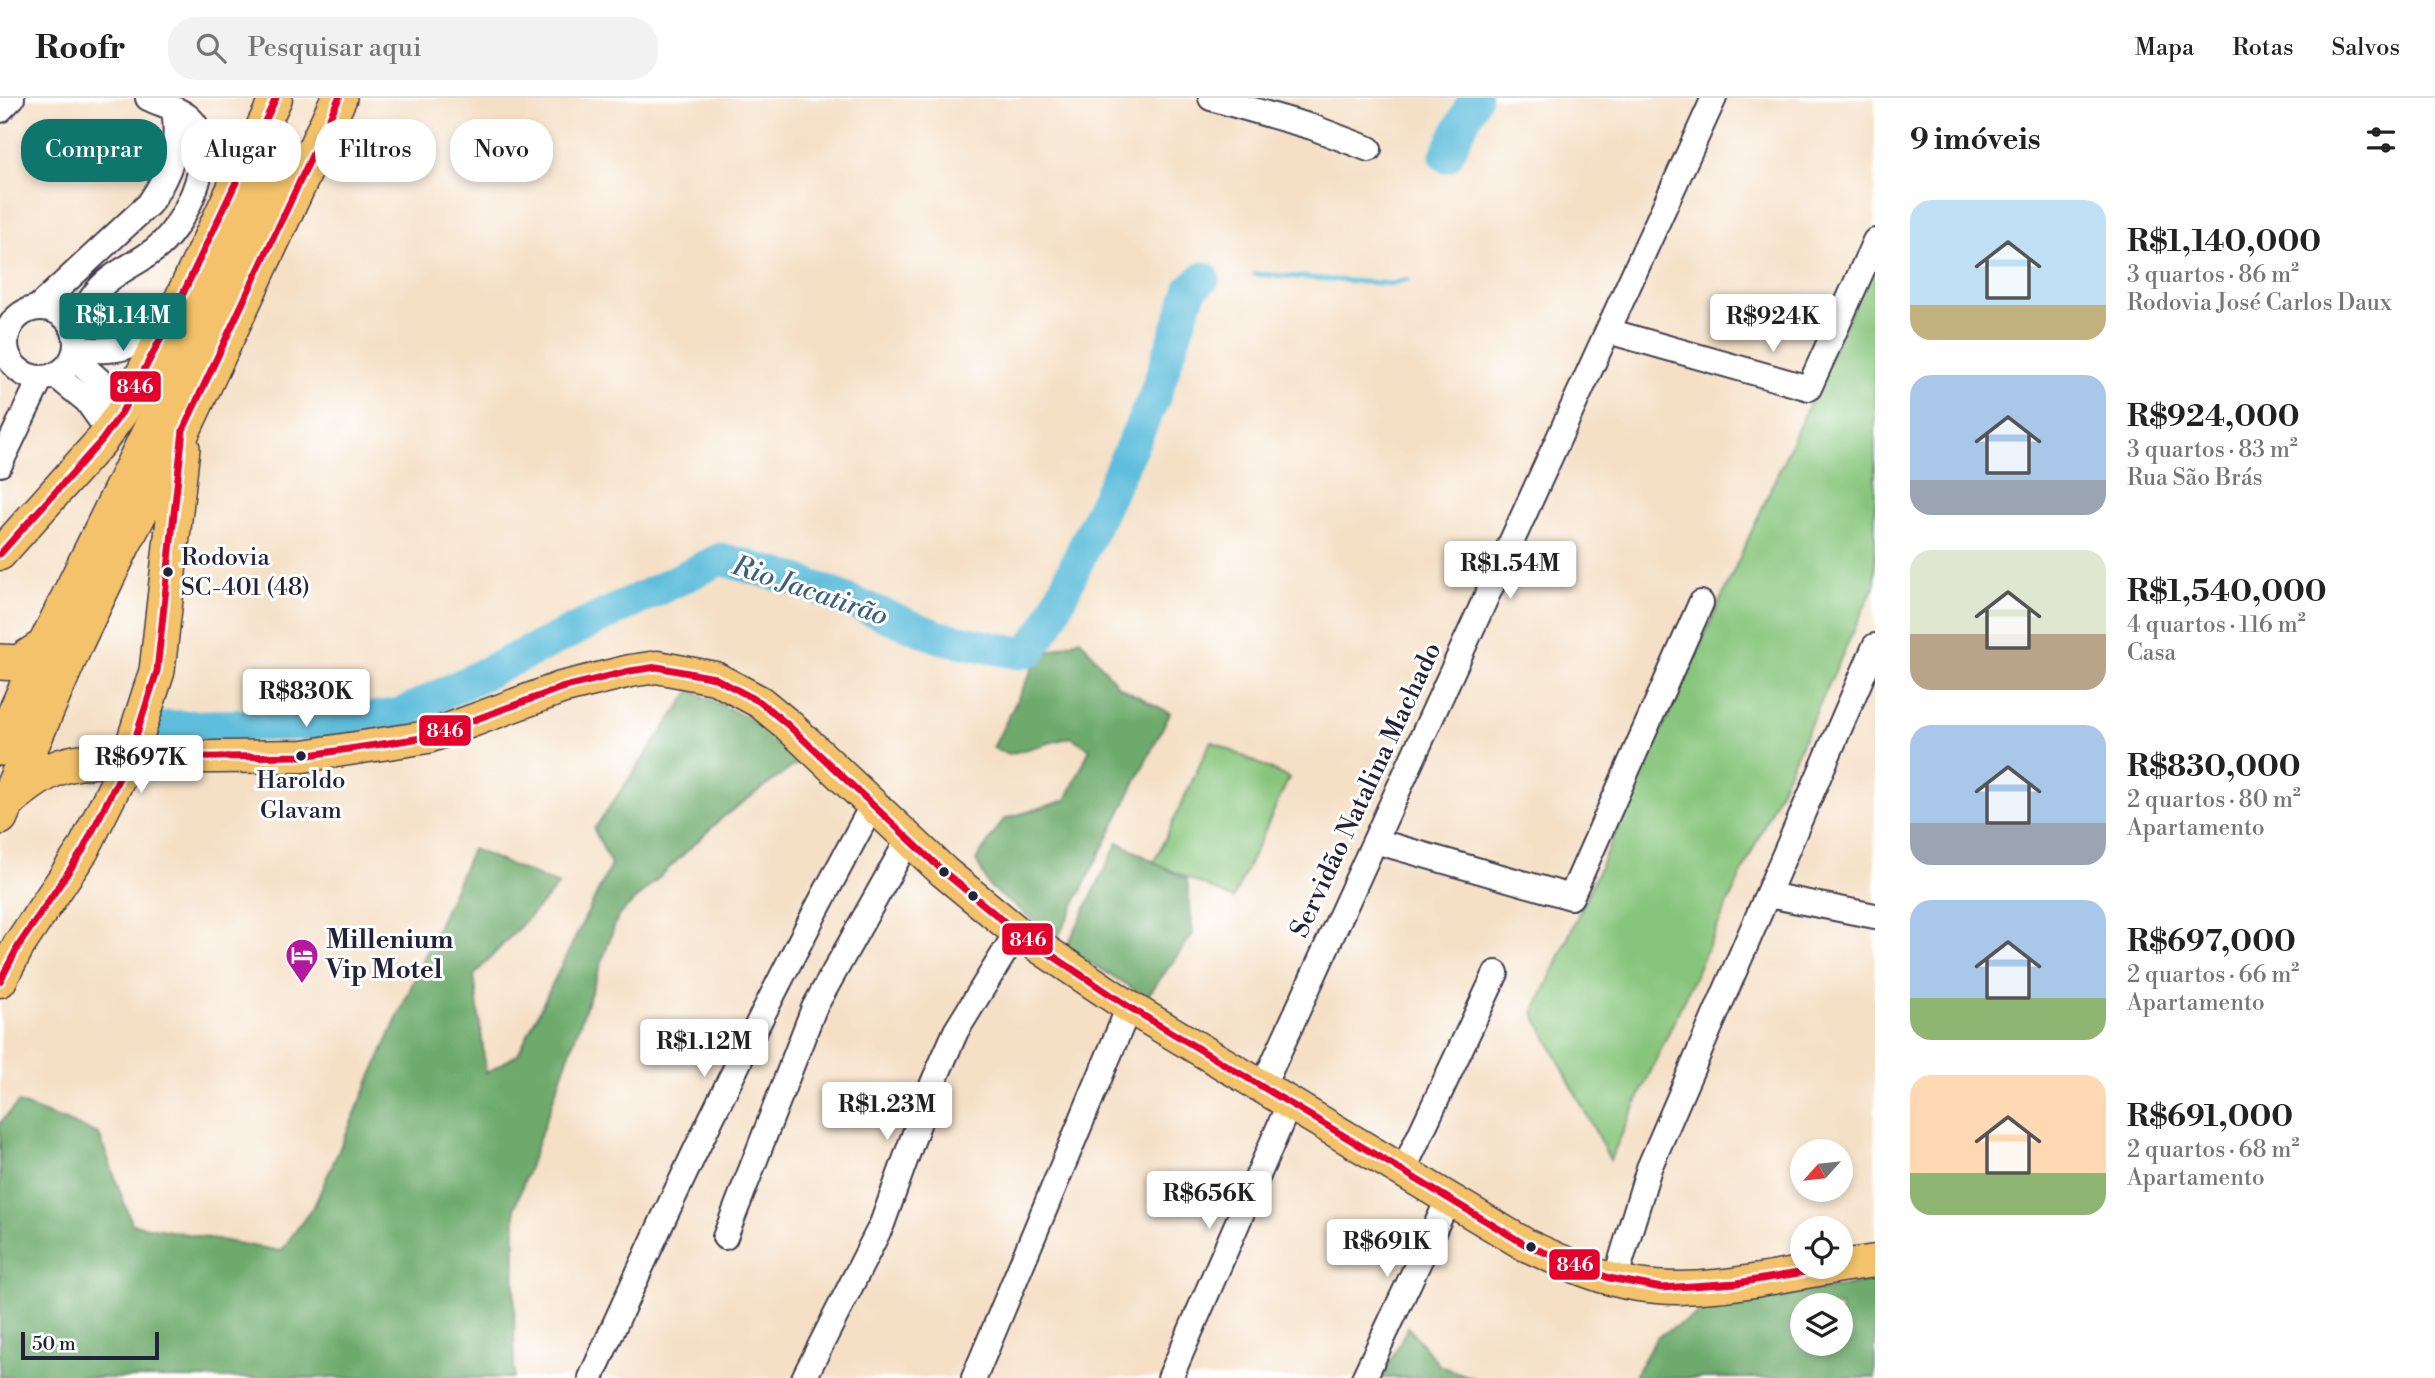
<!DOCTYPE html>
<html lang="pt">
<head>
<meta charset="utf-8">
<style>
	body { margin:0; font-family:"Libre Bodoni",serif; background:#f2f2f2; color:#222; height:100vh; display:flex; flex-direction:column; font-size:26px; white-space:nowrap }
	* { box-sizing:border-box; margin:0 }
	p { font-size:23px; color:#767676 }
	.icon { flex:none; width:38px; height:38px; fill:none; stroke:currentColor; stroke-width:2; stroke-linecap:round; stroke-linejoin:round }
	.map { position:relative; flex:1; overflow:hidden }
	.panel { display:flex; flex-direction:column; background:#fff; width:560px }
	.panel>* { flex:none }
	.banner { position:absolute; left:21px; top:21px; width:665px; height:63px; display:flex; gap:14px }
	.needle { width:46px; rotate:243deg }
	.fabs { position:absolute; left:1790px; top:1041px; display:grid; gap:14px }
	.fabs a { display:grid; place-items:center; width:63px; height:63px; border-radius:50%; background:#fff; box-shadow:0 4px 10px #0003; font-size:35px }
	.scale { position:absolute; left:21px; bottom:18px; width:138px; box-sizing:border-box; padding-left:7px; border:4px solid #22223b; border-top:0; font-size:19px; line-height:24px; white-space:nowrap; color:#22223b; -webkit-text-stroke:5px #fff; paint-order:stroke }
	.price { position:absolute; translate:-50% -60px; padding:0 16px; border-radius:7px; background:#fff; color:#222; font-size:23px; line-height:46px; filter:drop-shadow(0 2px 4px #0008) }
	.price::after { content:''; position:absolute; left:50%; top:42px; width:21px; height:16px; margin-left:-10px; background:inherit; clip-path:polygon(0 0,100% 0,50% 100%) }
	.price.on { background:#0f766e; color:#fff }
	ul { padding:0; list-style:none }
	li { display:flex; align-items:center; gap:21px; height:175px; padding:0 35px }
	li span { display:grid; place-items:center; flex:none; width:196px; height:140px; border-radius:21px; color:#555 }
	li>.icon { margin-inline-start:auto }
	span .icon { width:84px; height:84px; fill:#fffc; stroke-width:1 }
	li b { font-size:30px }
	h2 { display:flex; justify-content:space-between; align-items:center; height:84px; padding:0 35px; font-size:30px }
	.tag { padding:0 24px; border-radius:28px; background:#fff; box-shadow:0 4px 10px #0003; font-size:24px; line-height:63px }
	.tag.on { background:#0f766e; color:#fff }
	header { display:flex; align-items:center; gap:42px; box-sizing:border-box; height:98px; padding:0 35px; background:#fff; border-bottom:2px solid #e0e0e0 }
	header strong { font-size:33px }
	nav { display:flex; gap:38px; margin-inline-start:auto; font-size:24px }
	.search { width:490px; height:63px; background:#f2f2f2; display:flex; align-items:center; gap:18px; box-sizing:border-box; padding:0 24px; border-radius:28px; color:#767676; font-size:26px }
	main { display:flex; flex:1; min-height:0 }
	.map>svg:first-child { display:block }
	.green { fill:#87c57c; stroke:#54745c; stroke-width:2 }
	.forest { fill:#6daa6c; stroke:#486654; stroke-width:2; fill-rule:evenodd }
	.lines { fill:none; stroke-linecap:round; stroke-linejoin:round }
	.stream { stroke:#5ebedc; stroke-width:5 }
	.river { stroke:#5ebedc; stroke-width:33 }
	.minor-casing { stroke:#423e50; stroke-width:28 }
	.major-casing { stroke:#423e50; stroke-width:35 }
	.highway-casing { stroke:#423e50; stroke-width:38 }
	.minor { stroke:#fff; stroke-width:24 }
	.major { stroke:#f3c26a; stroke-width:32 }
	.highway { stroke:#f3c26a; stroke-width:35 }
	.bus-1-casing { stroke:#fff; stroke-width:12 }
	.bus-1 { stroke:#e4002b; stroke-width:7 }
	.bus-dot { fill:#22223b; stroke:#fff; stroke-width:2.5 }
	.labels { text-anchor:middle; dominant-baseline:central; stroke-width:6; stroke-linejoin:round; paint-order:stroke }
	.bus-label { font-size:24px; fill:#22223b; stroke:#fff; text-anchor:start }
	.street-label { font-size:26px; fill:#22223b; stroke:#fff }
	.poi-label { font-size:26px; font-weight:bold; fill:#22223b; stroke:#fff; text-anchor:start }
	.water-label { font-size:28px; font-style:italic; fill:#3a607b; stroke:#fff }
	.line-badge { stroke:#fff; stroke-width:2.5 }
	.badge-label { font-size:19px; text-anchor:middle; font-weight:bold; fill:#fff }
</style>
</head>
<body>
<header>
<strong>Roofr</strong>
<div class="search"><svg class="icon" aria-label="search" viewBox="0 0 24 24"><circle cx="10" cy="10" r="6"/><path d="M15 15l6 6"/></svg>Pesquisar aqui</div>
<nav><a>Mapa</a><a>Rotas</a><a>Salvos</a></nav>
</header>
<main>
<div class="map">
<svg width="1875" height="1280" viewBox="0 0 1875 1280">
	<rect width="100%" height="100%" fill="#fff"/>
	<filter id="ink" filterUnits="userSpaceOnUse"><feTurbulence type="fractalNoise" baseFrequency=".0143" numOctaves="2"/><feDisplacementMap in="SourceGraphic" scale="14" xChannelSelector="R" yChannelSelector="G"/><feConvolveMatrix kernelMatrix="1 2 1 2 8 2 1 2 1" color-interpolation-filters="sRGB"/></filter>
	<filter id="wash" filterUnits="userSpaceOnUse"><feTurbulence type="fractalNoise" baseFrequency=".00686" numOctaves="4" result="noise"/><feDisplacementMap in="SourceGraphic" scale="28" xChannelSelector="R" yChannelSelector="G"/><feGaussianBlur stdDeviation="1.57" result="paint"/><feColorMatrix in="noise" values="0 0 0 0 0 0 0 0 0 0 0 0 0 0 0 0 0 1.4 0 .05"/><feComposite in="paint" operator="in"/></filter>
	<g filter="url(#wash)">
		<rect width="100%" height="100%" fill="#f5e0c6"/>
		<path class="green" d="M1875,160v326l-265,576 -76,-147z
			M1211,643l78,37 -56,121 -79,-37z"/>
		<path class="forest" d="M1080,541l38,47 52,27 -113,226 -68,-53 -13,-26 28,-41 62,-19 24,-51 -19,-12 -62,17 -16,-6 46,-92z
			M691,592l65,32 43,40 -76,55 -105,99 -103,291 -1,171h-514v-255l18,-20 81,31 33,90 149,27 34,-47 157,-355 87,36 -85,90 12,98 32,-19 93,-189 -17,-36z
			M1118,744l69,38 6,54 -46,63 -81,-49z
			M1875,1183v97h-242l24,-41 50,-28zM1802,1208h39v38h-39z
			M1408,1229l32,39 33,12h-92z"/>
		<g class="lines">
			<path class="stream" d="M1255,176l137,10 15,-5"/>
			<path class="river" d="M1446,58l29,-58
				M167,629l167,-4 67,-9 320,-155 76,21 142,57 80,16 11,-3 18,-26 106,-226 37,-110 13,-10"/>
		</g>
	</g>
	<g filter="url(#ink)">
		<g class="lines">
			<defs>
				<path id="minor" d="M1211,0l101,29 57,22
					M0,12l12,-12
					M37,210l112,-104c21,-31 31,-56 25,-94
					M6 245a35 35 0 1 1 70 0a35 35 0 1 1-70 0Z
					M1608,233l201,57 66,-147
					M74,234c9,-19 16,-36 32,-50 16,-14 37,-21 53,-36 27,-23 65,-101 28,-130 -10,-8 -27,-12 -39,-18
					M76,250c42,7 59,-1 92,-26
					M73,259l29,26 20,29
					M55,277l32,26 22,31
					M0,366l41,-86
					M1375,743l196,56 130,-294
					M1768,797l107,21
					M1263,988l451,-988
					M1403,1073l93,-198
					M725,1139l89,-229 94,-168
					M1615,1182l34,-112 226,-522
					M591,1280c86,-195 179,-385 281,-572
					M804,1280l78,-154 51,-141 23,-52 61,-99
					M974,1280l155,-371
					M1170,1280l120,-276
					M1364,1280l85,-180"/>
				<path id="major" d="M0,456l102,-114 20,-28 49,-93 105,-221
					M0,883l19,-36 64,-95 46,-92 174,-2 125,-19 133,-49 69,-17 27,-4 58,11 45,24 28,23 156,147 73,60 112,75 397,238c35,16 73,34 112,40 64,10 134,-8 198,-18
					M1841,1168l34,-5"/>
				<path id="highway" d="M0,564l19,1 26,-17
					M0,650l45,-102 231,-473
					M9,702c47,-40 60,-38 120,-42l28,-87 25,-223
					M0,719l76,-175 47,-98 60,-114 156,-332"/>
			</defs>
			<use href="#minor" class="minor-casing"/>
			<use href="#major" class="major-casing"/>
			<use href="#highway" class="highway-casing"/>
			<use href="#minor" class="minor"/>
			<use href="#major" class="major"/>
			<use href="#highway" class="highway"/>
			<defs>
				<path id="bus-1" d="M0,456l102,-114 20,-28 49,-93 105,-221
					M129,660l174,-2 125,-19 133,-49 69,-17 27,-4 58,11 45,24 28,23 156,147 73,60 112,75 397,238 83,33 53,10 75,-5 99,-16
					M0,883l19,-36 64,-95 46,-92 28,-87 26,-241 156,-332"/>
			</defs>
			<use href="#bus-1" class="bus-1-casing"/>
			<use href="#bus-1" class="bus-1"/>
		</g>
	</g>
	<defs>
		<symbol id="hotel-pin" viewBox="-11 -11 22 30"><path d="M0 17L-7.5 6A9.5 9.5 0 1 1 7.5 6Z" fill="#b5179e" stroke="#fff"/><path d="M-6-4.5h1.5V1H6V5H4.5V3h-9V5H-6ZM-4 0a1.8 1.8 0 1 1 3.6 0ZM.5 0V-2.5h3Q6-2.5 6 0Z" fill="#fff"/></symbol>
	</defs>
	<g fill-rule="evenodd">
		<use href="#hotel-pin" x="283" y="838" width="38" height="52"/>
	</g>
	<g class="bus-dot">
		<circle cx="168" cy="474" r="6"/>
		<circle cx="301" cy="658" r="6"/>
		<circle cx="944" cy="774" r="6"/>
		<circle cx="973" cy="798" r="6"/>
		<circle cx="1531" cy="1149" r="6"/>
	</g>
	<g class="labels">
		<g class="bus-label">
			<text x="181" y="460">Rodovia<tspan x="181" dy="30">SC-401 (48)</tspan></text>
			<text x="301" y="683" text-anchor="middle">Haroldo<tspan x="301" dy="30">Glavam</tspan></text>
		</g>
		<g class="street-label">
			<text transform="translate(1366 692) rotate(-65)">Servidão Natalina Machado</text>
		</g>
		<g class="poi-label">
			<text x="326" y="842">Millenium<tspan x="326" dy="30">Vip Motel</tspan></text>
		</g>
		<g class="water-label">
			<text transform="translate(810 493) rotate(19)">Rio Jacatirão</text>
		</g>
	</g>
	<g class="line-badge">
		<rect x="109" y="272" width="53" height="33" rx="7" fill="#e4002b"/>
		<rect x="418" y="616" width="54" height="33" rx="7" fill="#e4002b"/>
		<rect x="1001" y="824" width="53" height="34" rx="7" fill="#e4002b"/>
		<rect x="1548" y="1150" width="53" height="33" rx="7" fill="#e4002b"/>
	</g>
	<g class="badge-label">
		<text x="135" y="295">846</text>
		<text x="445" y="639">846</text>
		<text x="1028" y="848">846</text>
		<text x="1575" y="1173">846</text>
	</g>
</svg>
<div class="fabs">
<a><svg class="needle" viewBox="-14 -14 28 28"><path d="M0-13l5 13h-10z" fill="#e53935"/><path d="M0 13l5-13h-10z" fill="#767676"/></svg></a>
<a><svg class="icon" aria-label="locate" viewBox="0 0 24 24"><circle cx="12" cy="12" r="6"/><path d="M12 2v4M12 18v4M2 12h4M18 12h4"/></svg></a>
<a><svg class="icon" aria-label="layers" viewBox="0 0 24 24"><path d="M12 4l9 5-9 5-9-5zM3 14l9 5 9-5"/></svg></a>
</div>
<div class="scale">50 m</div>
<b class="price on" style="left:123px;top:255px">R$1.14M</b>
<b class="price" style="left:1773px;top:256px">R$924K</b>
<b class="price" style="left:1510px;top:503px">R$1.54M</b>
<b class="price" style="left:306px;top:631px">R$830K</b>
<b class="price" style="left:141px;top:697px">R$697K</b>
<b class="price" style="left:704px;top:981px">R$1.12M</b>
<b class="price" style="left:887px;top:1044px">R$1.23M</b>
<b class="price" style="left:1209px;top:1133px">R$656K</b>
<b class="price" style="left:1387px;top:1181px">R$691K</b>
<div class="banner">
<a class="tag on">Comprar</a>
<a class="tag">Alugar</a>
<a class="tag">Filtros</a>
<a class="tag">Novo</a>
</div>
</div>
<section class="panel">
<h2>9 imóveis<svg class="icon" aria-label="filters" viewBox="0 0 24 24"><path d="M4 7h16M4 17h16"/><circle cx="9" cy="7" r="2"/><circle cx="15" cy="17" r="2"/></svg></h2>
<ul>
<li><span style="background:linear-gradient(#bfe0f5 75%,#c2b280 0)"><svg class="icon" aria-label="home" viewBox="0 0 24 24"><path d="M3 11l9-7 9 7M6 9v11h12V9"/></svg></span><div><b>R$1,140,000</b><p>3 quartos · 86 m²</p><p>Rodovia José Carlos Daux</p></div></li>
<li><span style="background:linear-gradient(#a9c7e8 75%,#9aa5b1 0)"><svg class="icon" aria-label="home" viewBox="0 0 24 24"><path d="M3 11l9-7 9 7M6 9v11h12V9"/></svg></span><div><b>R$924,000</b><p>3 quartos · 83 m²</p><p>Rua São Brás</p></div></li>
<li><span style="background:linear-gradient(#dfe7d0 60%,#b9a48a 0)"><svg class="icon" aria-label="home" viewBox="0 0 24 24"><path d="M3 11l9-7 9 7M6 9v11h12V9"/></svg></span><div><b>R$1,540,000</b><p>4 quartos · 116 m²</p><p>Casa</p></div></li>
<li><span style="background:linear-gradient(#a9c7e8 70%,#9aa5b1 0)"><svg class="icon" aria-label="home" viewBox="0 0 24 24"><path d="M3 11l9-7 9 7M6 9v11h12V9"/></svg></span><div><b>R$830,000</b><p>2 quartos · 80 m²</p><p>Apartamento</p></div></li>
<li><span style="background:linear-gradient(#a9c7e8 70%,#8fb573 0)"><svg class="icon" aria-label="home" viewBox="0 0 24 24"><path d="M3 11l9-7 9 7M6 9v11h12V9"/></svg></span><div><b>R$697,000</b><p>2 quartos · 66 m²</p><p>Apartamento</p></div></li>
<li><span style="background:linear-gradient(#ffd9b3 70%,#8fb573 0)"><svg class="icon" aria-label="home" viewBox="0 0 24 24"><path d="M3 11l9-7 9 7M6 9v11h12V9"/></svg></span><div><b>R$691,000</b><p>2 quartos · 68 m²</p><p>Apartamento</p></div></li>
</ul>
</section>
</main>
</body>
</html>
